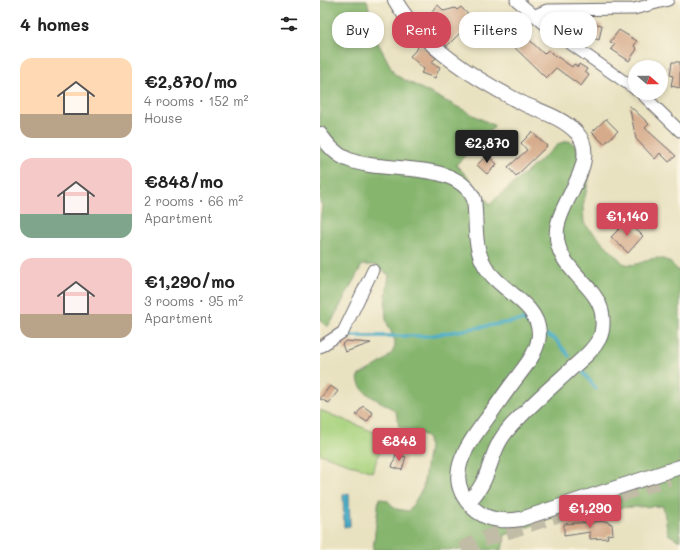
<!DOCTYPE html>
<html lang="en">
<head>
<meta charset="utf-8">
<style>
	body { margin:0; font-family:Mali,sans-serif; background:#f6f6f6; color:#222; height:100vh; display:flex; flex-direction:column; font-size:15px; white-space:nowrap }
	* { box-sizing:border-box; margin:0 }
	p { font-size:13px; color:#767676 }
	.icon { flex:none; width:22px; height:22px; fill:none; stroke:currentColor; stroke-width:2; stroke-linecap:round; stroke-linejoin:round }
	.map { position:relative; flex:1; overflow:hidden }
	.panel { display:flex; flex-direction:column; background:#fff; width:320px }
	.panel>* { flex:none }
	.top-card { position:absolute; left:12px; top:12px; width:288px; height:36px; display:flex; gap:8px }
	.needle { width:26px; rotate:110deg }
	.buttons { position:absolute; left:308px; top:60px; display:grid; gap:8px }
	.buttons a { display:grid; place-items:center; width:40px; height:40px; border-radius:50%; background:#fff; box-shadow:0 2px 6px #0003; font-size:20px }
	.price { position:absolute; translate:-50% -34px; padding:0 9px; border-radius:4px; background:#d1495b; color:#fff; font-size:13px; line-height:26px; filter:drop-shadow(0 1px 2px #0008) }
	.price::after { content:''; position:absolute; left:50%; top:24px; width:12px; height:9px; margin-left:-6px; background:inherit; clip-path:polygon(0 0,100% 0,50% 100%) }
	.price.active { background:#222; color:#fff }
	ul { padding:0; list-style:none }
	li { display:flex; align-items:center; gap:12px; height:100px; padding:0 20px }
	li span { display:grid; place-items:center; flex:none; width:112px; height:80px; border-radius:12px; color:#555 }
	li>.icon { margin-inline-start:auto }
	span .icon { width:48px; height:48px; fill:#fffc; stroke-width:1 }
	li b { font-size:17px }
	h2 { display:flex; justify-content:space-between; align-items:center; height:48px; padding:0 20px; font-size:17px }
	.pill { padding:0 14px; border-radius:16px; background:#fff; box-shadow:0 2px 6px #0003; font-size:14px; line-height:36px }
	.pill.active { background:#d1495b; color:#fff }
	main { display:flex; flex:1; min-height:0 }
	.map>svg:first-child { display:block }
	.green { fill:#a9d37f; stroke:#667a5d }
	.forest { fill:#86b56e; stroke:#546c54 }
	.water { fill:#45abc5; stroke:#346680 }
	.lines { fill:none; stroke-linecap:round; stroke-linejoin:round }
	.stream { stroke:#45abc5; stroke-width:3.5 }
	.building { fill:#d6ab8b }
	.highway-tunnel { stroke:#c1bca6; stroke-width:16; stroke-dasharray:16 8; stroke-linecap:butt }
	.minor-casing { stroke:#68656a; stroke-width:13 }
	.major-casing { stroke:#68656a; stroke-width:16 }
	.minor { stroke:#fff; stroke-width:11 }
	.major { stroke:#fff; stroke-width:14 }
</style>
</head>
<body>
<main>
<section class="panel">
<h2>4 homes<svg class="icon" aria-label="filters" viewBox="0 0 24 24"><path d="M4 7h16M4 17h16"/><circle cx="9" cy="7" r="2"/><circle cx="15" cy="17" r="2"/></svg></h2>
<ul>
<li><span style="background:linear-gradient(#ffd9b3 70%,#b9a48a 0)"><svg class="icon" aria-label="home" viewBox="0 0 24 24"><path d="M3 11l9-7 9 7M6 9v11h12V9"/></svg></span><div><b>€2,870/mo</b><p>4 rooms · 152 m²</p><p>House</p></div></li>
<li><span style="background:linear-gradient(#f6c9c9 70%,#7fa58c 0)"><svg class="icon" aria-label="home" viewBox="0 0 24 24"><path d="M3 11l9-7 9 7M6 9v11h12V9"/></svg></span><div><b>€848/mo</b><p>2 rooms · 66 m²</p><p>Apartment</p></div></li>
<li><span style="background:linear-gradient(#f6c9c9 70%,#b9a48a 0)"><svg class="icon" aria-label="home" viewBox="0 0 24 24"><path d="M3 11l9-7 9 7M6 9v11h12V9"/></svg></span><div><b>€1,290/mo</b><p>3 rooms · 95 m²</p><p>Apartment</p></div></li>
</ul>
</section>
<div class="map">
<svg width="360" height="550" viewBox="0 0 360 550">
	<rect width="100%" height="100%" fill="#fcf5e5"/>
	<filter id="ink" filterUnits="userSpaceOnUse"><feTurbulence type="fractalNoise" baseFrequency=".025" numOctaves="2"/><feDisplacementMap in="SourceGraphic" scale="8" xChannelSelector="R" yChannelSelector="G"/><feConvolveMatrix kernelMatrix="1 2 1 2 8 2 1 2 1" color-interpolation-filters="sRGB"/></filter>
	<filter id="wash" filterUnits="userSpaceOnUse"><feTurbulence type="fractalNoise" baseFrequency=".012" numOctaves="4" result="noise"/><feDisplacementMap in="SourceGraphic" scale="16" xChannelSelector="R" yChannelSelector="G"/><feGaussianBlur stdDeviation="0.9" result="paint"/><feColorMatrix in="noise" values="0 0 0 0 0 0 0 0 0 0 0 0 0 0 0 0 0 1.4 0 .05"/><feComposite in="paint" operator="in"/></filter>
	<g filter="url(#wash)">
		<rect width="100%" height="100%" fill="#e9e2c1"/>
		<path class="green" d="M0,410l66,27 -14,35 -52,-18z"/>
		<path class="forest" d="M0,0h47l9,39 19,36 100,51 -39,39 12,12 22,27 70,-61 9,-2 7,5 3,12 11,16 -7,32 1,17 39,40c20,9 33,-22 57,10v268l-12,-7 -5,-28 -84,3 -74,26 -3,15h-129l6,-52 9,3 8,8 13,2 14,-23 6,-41 -1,-8 -6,-5 -23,-7 -3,-15c-13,-12 -38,-16 -38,-36 11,-7 39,-18 37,-34 -2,-9 -8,-16 -9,-24 -2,-15 1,-28 3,-43l-14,-10h-13l-30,56 -5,6 -7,-7v-97l2,-18 -2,-3z"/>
		<path class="water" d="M23,494h6l1,32 -6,1z"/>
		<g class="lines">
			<path class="stream" d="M227,335l9,5 13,16
				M24,336h84l95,-16 7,4
				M262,371l14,18"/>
		</g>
		<g id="blocks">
			<path class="building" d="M118,5l6,6 11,-3 2,2 4,-3 15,16 11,-10 13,13 -17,17 -17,-16 -19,19 -23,-21 11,-18z
				M255,20l27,5 -3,15 -27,-9z
				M195,26l29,28 4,-4 24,17 2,-3 4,3 1,-3 8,5 -2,3 4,3 -8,11 -25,-18 -10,10 -41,-40z
				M299,30l18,11 -3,5 3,3 -8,12 -18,-12 4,-5 -5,-2z
				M100,44l16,14 -5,5 9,4 -5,11 -14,-5 3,-4 -14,-13 8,-8 -1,-1z
				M352,62h8v26l-9,-2 2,-10 -3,-1z
				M309,105l20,19 -4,4 31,28 -7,6 -9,-9 -5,6 -19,-20z
				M286,119l12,12 -14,13 -12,-12z
				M212,132l15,14 -31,30 -8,-9 19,-17 -6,-7z
				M167,155l10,9 -10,10 -10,-9z
				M307,221l16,15 -15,17 -17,-16z
				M26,341l25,2 -26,9 -3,-8z
				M10,386l8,5 -9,12 -9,-4z
				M43,406l10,7 -6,9 -11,-7z
				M76,454l10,3 -4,13 -10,-3z
				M287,521l1,2 4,1 1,10 -6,1 1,3 -18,1v-7l-26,4v-12z"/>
		</g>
	</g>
	<g filter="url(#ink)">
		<use href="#blocks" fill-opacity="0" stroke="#68656a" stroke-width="1"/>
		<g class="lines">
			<path class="highway-tunnel" d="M142,550l19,-10 188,-62"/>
			<defs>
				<path id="minor" d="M196,0l39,33 80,56
					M213,16l14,-6 87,-1 34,-9
					M321,93l39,38
					M0,347l23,-15 30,-62"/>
				<path id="major" d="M75,0c27,47 82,80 129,104 18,8 39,14 53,29 24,27 -17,67 -20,96 -4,39 39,53 45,84 1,8 1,19 -3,26 -6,12 -18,21 -28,30 -17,16 -35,31 -51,48 -10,9 -19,20 -24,32 -9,21 -10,36 -28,53
					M0,134c8,11 15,20 27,25 36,16 108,-1 127,40 3,21 -1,47 10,65 13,26 54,38 55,69 0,17 -12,31 -21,43 -11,14 -21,29 -32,44 -20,27 -44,58 -13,88 13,12 31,14 48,11l159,-52"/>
			</defs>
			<use href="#minor" class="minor-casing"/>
			<use href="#major" class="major-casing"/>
			<use href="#minor" class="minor"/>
			<use href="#major" class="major"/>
		</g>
	</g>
</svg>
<div class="buttons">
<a><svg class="needle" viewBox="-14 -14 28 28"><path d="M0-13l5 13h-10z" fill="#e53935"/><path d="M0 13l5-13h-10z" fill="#767676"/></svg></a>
</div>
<b class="price active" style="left:167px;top:164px">€2,870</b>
<b class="price" style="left:307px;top:237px">€1,140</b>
<b class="price" style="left:79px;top:462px">€848</b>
<b class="price" style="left:270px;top:529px">€1,290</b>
<div class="top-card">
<a class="pill">Buy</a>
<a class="pill active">Rent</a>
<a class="pill">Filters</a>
<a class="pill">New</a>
</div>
</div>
</main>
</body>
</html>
